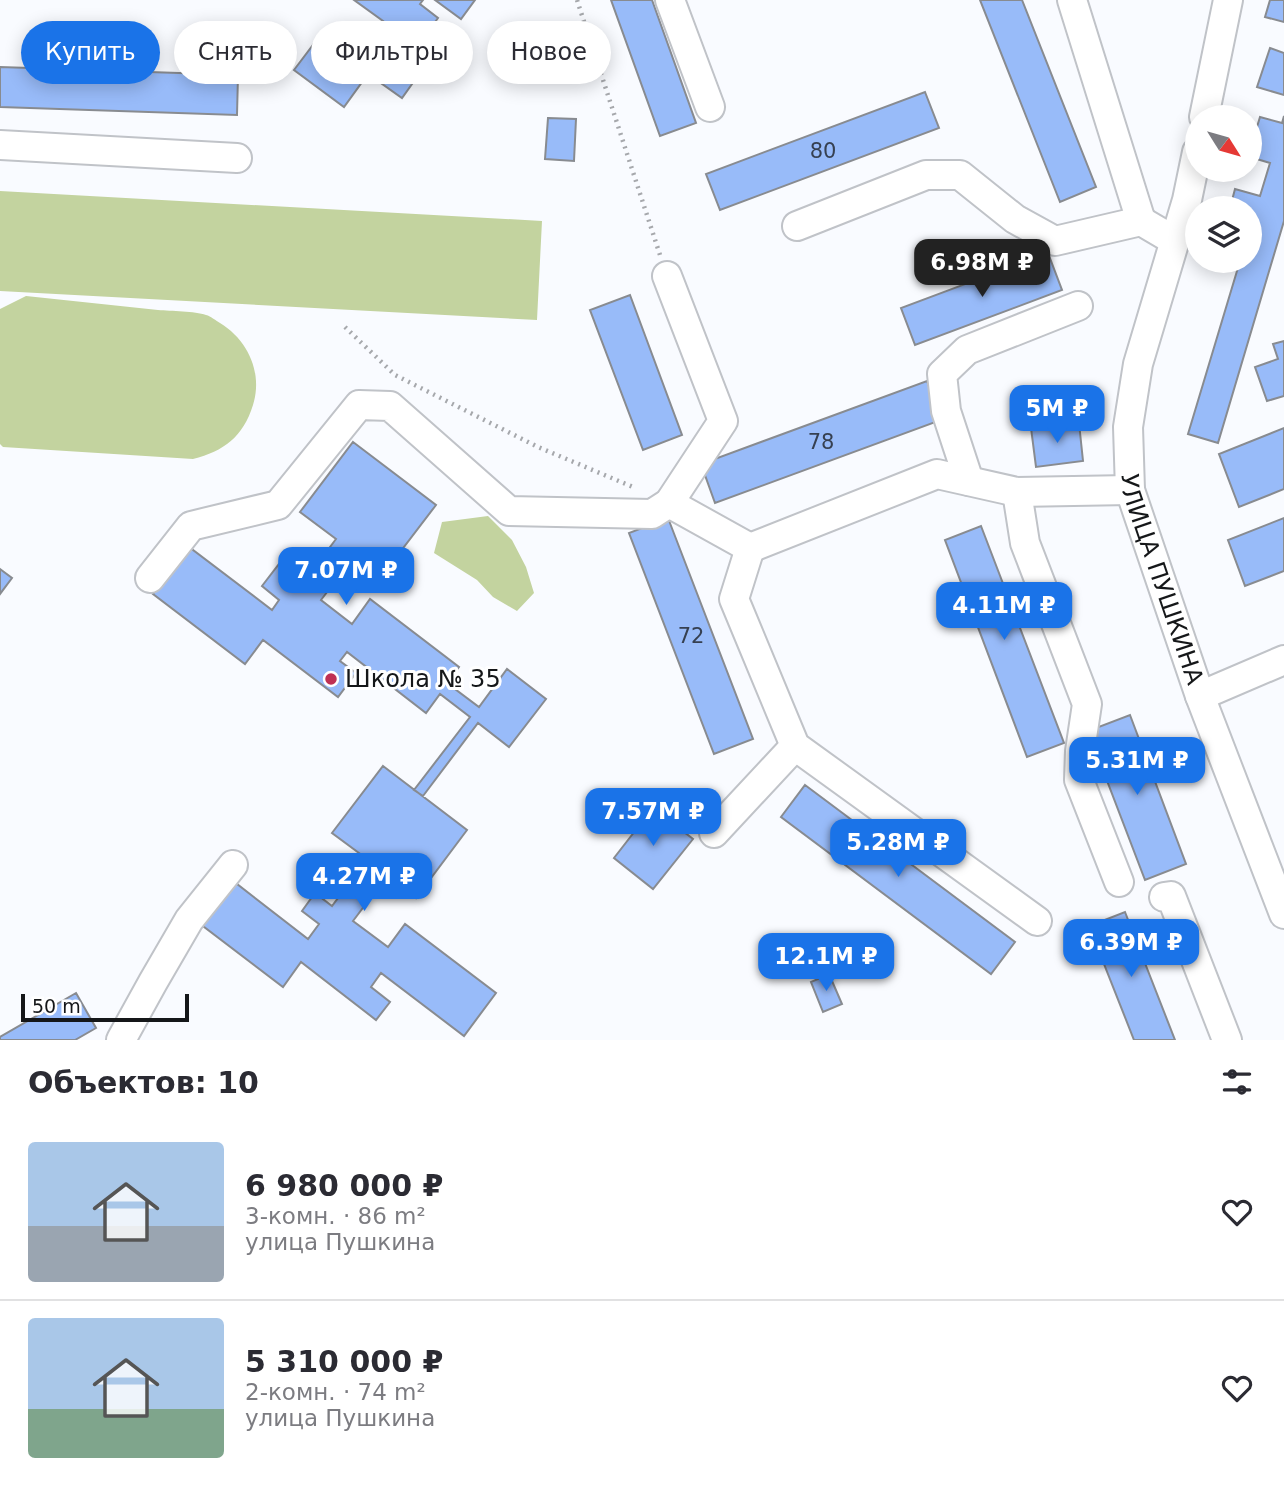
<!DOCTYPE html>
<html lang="ru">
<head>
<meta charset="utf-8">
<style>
	body { margin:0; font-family:"DejaVu Sans",sans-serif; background:#f2f2f3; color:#2b2b33; height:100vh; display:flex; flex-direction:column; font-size:26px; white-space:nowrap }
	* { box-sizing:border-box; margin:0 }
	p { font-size:23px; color:#7c7c81 }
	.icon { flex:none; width:38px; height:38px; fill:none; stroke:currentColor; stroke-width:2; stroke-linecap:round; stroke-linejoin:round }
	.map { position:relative; height:1040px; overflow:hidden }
	.sheet { display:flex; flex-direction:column; background:#fff; flex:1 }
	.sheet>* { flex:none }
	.top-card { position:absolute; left:21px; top:21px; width:700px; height:63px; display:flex; gap:14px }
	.needle { width:46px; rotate:127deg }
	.buttons { position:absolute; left:1185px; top:105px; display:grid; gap:14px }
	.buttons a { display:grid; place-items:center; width:77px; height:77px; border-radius:50%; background:#fff; box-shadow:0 4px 18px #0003; font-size:35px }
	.scale { position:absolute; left:21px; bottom:18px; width:168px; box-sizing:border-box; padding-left:7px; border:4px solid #151719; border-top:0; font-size:19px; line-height:24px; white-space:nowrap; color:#151719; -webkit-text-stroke:5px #fff; paint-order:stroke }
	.price { position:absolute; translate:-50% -60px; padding:0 16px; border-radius:14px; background:#1a73e8; color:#fff; font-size:23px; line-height:46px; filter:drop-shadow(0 2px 4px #0008) }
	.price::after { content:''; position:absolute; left:50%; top:42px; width:21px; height:16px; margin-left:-10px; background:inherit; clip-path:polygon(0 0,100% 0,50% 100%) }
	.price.on { background:#222; color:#fff }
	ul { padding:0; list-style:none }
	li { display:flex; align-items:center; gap:21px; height:175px; padding:0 28px }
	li+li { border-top:2px solid #e1e1e2 }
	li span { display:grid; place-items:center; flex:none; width:196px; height:140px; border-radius:7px; color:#555 }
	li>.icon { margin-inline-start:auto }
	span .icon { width:84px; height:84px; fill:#fffc; stroke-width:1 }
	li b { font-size:30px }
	h2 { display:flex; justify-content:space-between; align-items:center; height:84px; padding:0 28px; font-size:30px }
	.tag { padding:0 24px; border-radius:32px; background:#fff; box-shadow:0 4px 18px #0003; font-size:24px; line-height:63px }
	.tag.on { background:#1a73e8; color:#fff }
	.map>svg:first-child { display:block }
	.green { fill:#c3d39f }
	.building { fill:#98bbf9; stroke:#888b90; stroke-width:2 }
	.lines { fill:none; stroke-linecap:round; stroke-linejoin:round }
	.minor-casing { stroke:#c0c3c8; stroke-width:32 }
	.path { stroke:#a6a8ac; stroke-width:4.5; stroke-dasharray:2 5; stroke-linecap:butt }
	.minor { stroke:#fff; stroke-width:28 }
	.poi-dot { fill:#bf3054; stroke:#fff; stroke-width:2.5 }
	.labels { text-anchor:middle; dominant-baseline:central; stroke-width:6; stroke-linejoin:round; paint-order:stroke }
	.number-label { font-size:21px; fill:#364051 }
	.street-label { font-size:24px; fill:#151719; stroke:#fff }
	.poi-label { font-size:24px; fill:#151719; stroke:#fff; text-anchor:start }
</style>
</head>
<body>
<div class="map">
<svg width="1284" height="1040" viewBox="0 0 1284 1040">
	<rect width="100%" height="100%" fill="#f9fbff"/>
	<path class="green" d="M0,191l542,30 -5,99 -537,-29z
		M26,296c44,5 88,9 132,14 13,1 37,1 48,5 5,1 10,6 14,8 28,17 43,50 33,82 -10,32 -29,46 -60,54l-190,-12 -3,-3v-135z
		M488,516l24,24 14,27 8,26 -17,18 -24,-14 -16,-17 -43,-27 8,-31z"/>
	<path class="building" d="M354,0h69l-3,4 18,14 -19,26 -19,-13 -6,8 33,24 -25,35 -34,-24 -24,33 -50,-37 25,-33 33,25 31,-41z
		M435,0h40l-14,19z
		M611,0h41l44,123 -36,13z
		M980,0h42l74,187 -36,15z
		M1270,0h14v22l-19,-5z
		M1270,48l14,5v42l-27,-8z
		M0,67l238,8 -1,40 -237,-8z
		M925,92l14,36 -219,82 -14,-36z
		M1284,116v105l-66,222 -30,-9 52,-173h10v-53h-20l5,-19 25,7 10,-33 -20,-6v-7l10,-33 22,6z
		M548,118l28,1 -2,42 -29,-2z
		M1048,253l14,37 -147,55 -14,-37z
		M630,295l52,140 -39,15 -53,-140z
		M1284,341v55l-17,5 -12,-34 23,-8 -5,-15z
		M927,381l14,39 -226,83 -14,-39z
		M1079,423l4,38 -47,6 -5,-39z
		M1284,428v61l-45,18 -20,-53z
		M353,442l83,63 -52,68 -27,-20 -36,47 31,24 18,-25 89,68 -12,16 32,24 28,-38 39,30 -37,48 -31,-24 -55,73 -9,-6 56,-73 -30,-23 -14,19 -79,-61 -7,9 16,12 -18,24 -75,-57 -18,24 -92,-70 36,-47 83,63 7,-10 -17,-14 17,-22 24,19 33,-44 -36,-27z
		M668,518l85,221 -39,15 -85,-221z
		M1284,518v53l-39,15 -17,-46z
		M981,526l83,217 -37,14 -82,-217z
		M0,569l12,9 -12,16z
		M1130,715l56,149 -41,16 -57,-149z
		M383,766l84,64 -51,68 -29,-22 -34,45 35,26 17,-23 91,69 -32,43 -83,-63 -10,14 19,15 -14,18 -75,-58 -18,25 -88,-67 33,-43 80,62 11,-15 -17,-13 13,-18 17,13 35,-47 -35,-26z
		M805,785l210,157 -24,32 -210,-157z
		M653,808l40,31 -40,50 -39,-31z
		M1125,912l50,128h-41l-45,-114z
		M829,974l13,30 -19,8 -12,-30z
		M76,993l20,35 -21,12h-75v-3z"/>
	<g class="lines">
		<defs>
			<g id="minor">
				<path d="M670,0l40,107"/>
				<path d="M1072,0l69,221"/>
				<path d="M1204,117l24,-117"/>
				<path d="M0,145l237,13"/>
				<path id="s1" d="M1197,152l-10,48 -49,164 -10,63 2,63 70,206 84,218"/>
				<path d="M797,226l129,-51h34l55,44 40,22 86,-20 34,20"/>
				<path d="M969,481l-23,-70 -4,-37 25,-24 111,-44"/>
				<path d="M1017,492l8,51 62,161 -7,47 -1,29 40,102"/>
				<path d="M669,503l81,45"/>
				<path d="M750,548l-16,51 61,147 242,175"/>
				<path d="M750,548l187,-74 80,18 113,-2"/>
				<path d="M150,578l41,-52 87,-21 81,-100 31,1 119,105 143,3 17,-11 54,-82 -56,-145"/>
				<path d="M1200,696l84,-36"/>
				<path d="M714,833l81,-87"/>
				<path d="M1164,897l7,-1 56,144"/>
				<path d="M121,1040l32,-58 36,-62 44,-55"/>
			</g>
		</defs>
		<use href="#minor" class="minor-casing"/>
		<path class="path" d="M577,0l83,255
			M345,327l50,48 143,72 95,40"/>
		<use href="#minor" class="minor"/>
	</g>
	<circle class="poi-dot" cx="331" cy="679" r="7"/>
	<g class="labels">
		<g class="number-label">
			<text x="823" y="151">80</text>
			<text x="821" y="442">78</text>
			<text x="691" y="636">72</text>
		</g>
		<g class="street-label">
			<text stroke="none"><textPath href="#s1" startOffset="441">УЛИЦА ПУШКИНА</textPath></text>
		</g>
		<g class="poi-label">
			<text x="345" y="679">Школа № 35</text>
		</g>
	</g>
</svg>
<div class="buttons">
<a><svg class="needle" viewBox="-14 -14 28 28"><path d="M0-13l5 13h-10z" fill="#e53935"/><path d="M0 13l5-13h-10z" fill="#7c7c81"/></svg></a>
<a><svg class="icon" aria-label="layers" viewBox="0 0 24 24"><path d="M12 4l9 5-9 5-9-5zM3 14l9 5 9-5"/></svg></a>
</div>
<div class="scale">50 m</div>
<b class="price on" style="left:982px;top:299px">6.98M ₽</b>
<b class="price" style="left:1057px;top:445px">5M ₽</b>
<b class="price" style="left:346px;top:607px">7.07M ₽</b>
<b class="price" style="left:1004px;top:642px">4.11M ₽</b>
<b class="price" style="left:1137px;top:797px">5.31M ₽</b>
<b class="price" style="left:653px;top:848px">7.57M ₽</b>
<b class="price" style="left:898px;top:879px">5.28M ₽</b>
<b class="price" style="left:364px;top:913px">4.27M ₽</b>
<b class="price" style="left:1131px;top:979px">6.39M ₽</b>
<b class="price" style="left:826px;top:993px">12.1M ₽</b>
<div class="top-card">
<a class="tag on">Купить</a>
<a class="tag">Снять</a>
<a class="tag">Фильтры</a>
<a class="tag">Новое</a>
</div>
</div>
<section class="sheet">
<h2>Объектов: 10<svg class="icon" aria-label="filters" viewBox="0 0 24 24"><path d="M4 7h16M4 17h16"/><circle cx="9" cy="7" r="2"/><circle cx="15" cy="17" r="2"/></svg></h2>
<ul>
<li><span style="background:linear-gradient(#a9c7e8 60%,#9aa5b1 0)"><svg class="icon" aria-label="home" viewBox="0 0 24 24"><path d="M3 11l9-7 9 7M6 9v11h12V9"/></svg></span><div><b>6 980 000 ₽</b><p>3-комн. · 86 m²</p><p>улица Пушкина</p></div><svg class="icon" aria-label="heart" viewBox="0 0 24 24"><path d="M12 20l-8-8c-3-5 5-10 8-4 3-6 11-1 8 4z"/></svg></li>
<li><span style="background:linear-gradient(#a9c7e8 65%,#7fa58c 0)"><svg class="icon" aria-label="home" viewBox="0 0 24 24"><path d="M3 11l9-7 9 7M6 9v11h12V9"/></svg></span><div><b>5 310 000 ₽</b><p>2-комн. · 74 m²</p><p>улица Пушкина</p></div><svg class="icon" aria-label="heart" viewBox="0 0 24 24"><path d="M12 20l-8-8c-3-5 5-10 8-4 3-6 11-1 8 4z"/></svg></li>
</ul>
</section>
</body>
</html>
